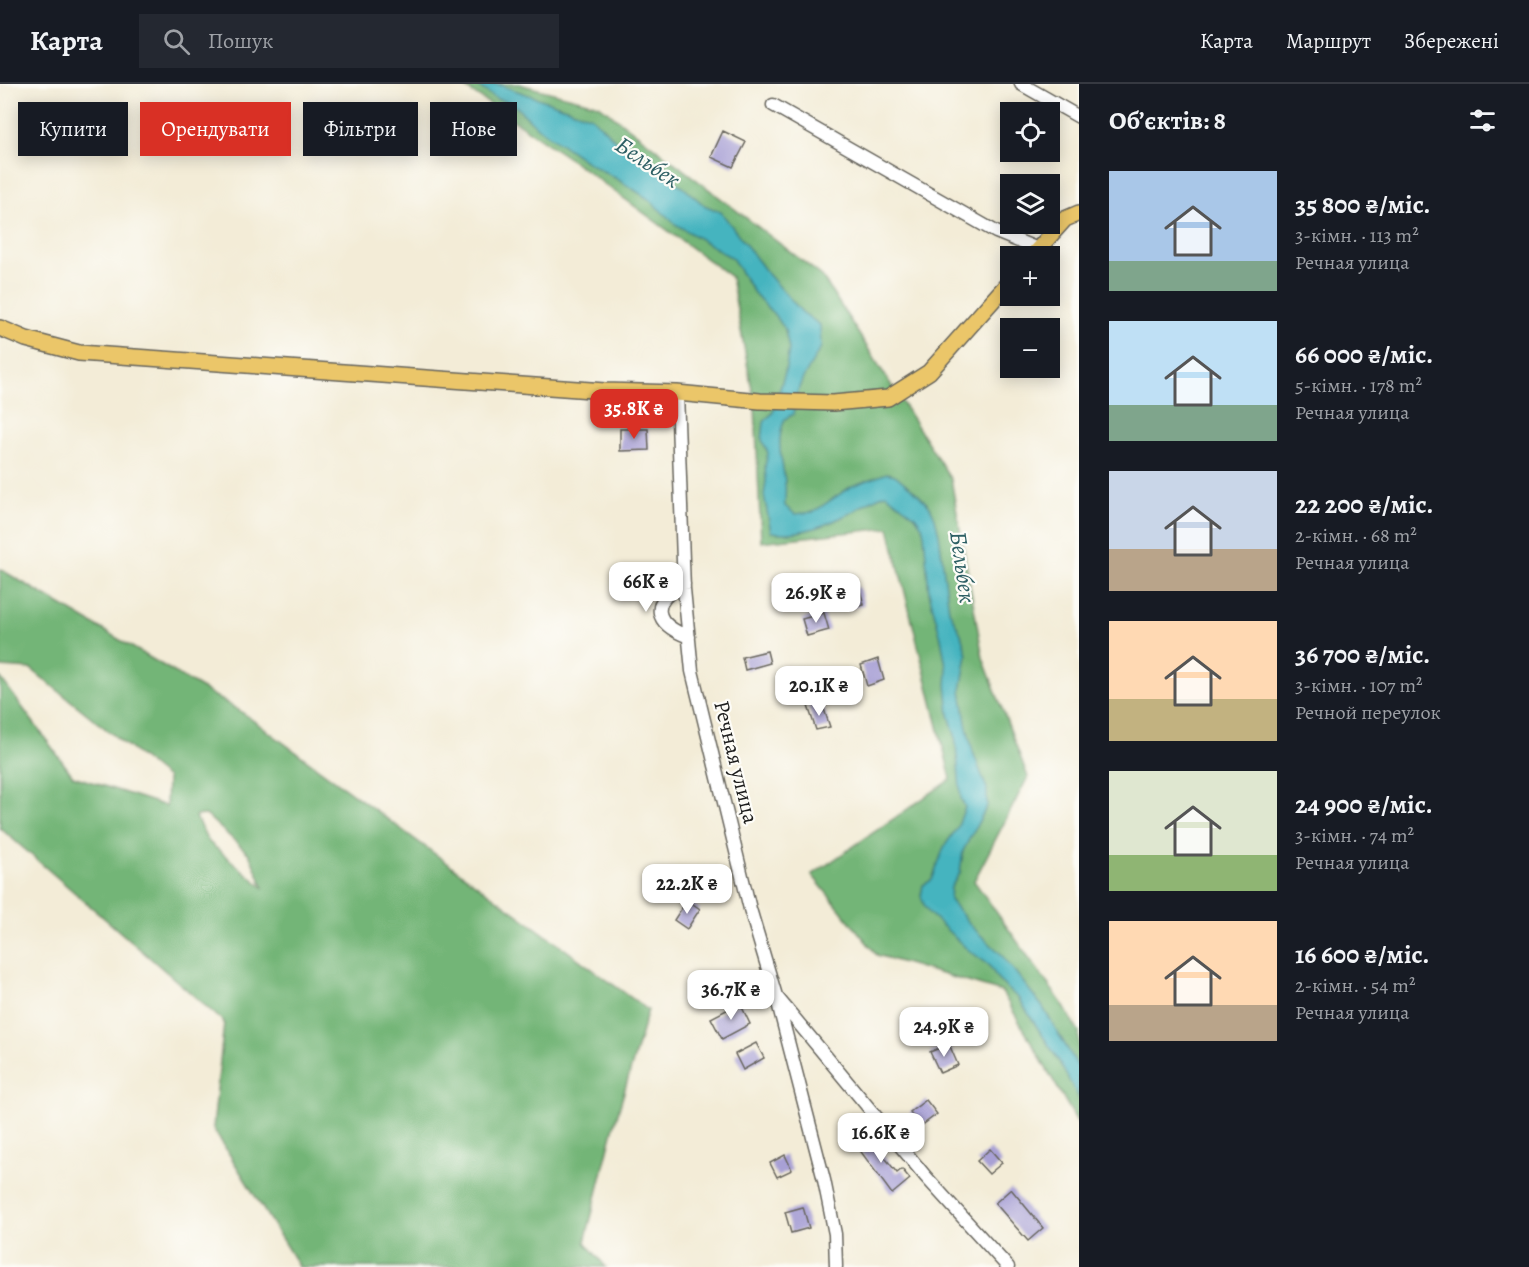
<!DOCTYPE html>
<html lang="uk">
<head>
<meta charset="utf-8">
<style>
	body { margin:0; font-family:Alegreya,serif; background:#242831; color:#f1f3f6; height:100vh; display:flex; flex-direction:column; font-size:22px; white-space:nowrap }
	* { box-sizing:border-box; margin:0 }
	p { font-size:20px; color:#9ea1a6 }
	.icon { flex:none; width:33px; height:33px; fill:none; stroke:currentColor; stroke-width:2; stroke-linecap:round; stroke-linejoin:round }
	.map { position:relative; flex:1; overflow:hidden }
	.side { display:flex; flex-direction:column; background:#171b24; width:450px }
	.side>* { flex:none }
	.hud { position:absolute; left:18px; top:18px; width:570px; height:54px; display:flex; gap:12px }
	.controls { position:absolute; left:1000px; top:18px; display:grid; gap:12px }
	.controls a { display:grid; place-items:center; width:60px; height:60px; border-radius:0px; background:#171b24; box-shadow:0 3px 15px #0003; font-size:30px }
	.price { position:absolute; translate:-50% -51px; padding:0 14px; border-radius:12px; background:#fff; color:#222; font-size:20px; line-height:39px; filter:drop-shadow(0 2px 3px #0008) }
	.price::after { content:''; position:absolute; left:50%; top:36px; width:18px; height:14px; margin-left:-9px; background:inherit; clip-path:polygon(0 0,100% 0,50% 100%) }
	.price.current { background:#d93025; color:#fff }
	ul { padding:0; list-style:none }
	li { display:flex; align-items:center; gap:18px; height:150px; padding:0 30px }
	li span { display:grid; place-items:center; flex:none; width:168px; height:120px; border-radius:0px; color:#555 }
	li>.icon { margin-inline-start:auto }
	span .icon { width:72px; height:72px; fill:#fffc; stroke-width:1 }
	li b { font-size:26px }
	h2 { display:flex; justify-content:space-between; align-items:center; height:72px; padding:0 30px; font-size:26px }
	.tag { padding:0 21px; border-radius:0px; background:#171b24; box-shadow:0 3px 15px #0003; font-size:21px; line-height:54px }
	.tag.current { background:#d93025; color:#fff }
	header { display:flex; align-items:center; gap:36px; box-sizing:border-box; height:84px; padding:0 30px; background:#171b24; border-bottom:2px solid #363941 }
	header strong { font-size:28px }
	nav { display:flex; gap:33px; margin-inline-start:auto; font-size:21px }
	.search { width:420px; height:54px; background:#242831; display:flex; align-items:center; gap:15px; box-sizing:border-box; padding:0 21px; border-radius:0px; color:#9ea1a6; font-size:22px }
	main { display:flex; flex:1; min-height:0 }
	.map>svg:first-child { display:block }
	.forest { fill:#73b577; stroke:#48684a; stroke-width:1.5; fill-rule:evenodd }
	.water { fill:#45b4bf; stroke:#30686e; stroke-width:1.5 }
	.building { fill:#a8a0d5 }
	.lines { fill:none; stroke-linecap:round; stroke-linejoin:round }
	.minor-casing { stroke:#67655d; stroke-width:15 }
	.major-casing { stroke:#67655d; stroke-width:18 }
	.minor { stroke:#fff; stroke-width:12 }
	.major { stroke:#ebc669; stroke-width:15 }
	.labels { text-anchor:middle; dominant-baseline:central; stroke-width:4.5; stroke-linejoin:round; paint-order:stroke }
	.street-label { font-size:22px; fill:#1c1c1c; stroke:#fdfcf7 }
	.water-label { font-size:24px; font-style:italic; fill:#2e6065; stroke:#fdfcf7 }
</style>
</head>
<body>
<header>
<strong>Карта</strong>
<div class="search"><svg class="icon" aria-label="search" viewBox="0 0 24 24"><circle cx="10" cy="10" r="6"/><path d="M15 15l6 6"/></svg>Пошук</div>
<nav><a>Карта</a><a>Маршрут</a><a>Збережені</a></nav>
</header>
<main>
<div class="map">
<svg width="1079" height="1183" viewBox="0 0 1079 1183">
	<rect width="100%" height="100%" fill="#fdfcf7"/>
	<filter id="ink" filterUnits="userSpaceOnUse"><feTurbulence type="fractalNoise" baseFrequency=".0167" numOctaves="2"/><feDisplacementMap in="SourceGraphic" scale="12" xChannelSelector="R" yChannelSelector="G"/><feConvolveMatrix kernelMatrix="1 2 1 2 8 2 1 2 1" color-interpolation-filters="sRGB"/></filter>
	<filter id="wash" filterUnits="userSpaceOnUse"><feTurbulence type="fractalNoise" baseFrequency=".008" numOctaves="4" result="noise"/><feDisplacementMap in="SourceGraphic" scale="24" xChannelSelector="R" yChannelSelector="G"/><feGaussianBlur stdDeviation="1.35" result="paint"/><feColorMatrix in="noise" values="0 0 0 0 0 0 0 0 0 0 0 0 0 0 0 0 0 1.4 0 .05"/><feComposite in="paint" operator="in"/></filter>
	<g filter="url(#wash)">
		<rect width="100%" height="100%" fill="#f3ecd7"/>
		<path class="forest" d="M460,0h59l80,21 223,171 129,203 32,179 45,119 -54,104 89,124 16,28v92l-77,-133 -125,-37 -65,-80 139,-96 -62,-251 -128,14 -6,-136 -24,-129 -158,-116z
			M0,485l240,142 408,299 -35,120 -28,112 21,25h-307l-86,-139 11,-106 -224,-194v-151l73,99 93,30 1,-28 -136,-109 -31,-2zM206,731l43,39 15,34 -55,-46 -14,-26z"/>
		<path class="water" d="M475,0h22l95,33 25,25 66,45 21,18 17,7 48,63 33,37 18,13 1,22 -19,33 -6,16 -2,18 -9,5c-10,23 -3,39 0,62 1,8 0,17 0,25l10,8 18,-2 39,-26 35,-13 8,2 23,19 12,13 5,11 4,16 10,76 12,24 6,21 -6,35 5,33 7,29 14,37v17l-24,45 -3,22 -9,14 -1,13 23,28 27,25 42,53 37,62v31l-22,-41 -38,-59 -20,-18 -10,-16 -22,-16 -38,-36 -5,-8 -3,-9 2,-11 9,-5 12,-33 13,-19 8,-21 -4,-8 -6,-64 -6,-20 -3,-30 1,-13 -6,-34 -12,-45 -5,-59 -2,-8 -7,-10 -29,-22c-13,4 -22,11 -34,18 -24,13 -53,25 -81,20l-7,-37 2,-14 -1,-15 3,-13 -6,-13 2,-18 9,-10 12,-40 4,-23 -4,-19 -7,-11 -24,-26 -22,-35 -57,-34 -28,-26 -30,-19 -30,-17 -50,-35 -25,-24 -15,-4z"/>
		<g id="blocks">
			<path class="building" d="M723,47l23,11 -13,25 -22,-10z
				M620,345h28l1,21 -29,1z
				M859,503l5,18 -17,4 -5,-18z
				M824,529l5,17 -22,6 -5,-17z
				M767,567l3,12 -25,7 -3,-13z
				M878,575l6,21 -17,6 -6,-21z
				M822,619l8,24 -14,3 -8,-24z
				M687,816l13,9 -13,20 -13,-9z
				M740,919l10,21 -28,15 -11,-21z
				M756,959l8,15 -21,12 -8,-16z
				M949,960l9,21 -18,8 -10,-21z
				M926,1016l11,14 -16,12 -11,-14z
				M865,1048l32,41 5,-4 8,10 -18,15 -39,-53z
				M990,1065l12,14 -13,11 -12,-13z
				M785,1071l7,15 -15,7 -7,-14z
				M1011,1105l32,39 -15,13 -33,-38z
				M803,1123l6,21 -18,5 -6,-21z"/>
		</g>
	</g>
	<g filter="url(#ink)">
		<use href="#blocks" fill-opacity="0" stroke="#67655d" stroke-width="1.5"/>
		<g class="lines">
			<defs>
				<path id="minor" d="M1021,0l58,33
					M773,21l223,127 42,17
					M677,309l7,196 8,82 58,238 26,87 150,181 82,90
					M684,500c-36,18 -30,40 5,53
					M777,915l47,181 11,54 1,33"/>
				<path id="major" d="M1032,172l33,-37 14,-6
					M0,244l26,11 53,14 526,38 72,2 83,8 73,2 55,-5 41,-26 82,-92"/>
			</defs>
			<use href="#minor" class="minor-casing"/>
			<use href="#major" class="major-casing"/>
			<use href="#minor" class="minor"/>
			<use href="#major" class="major"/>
		</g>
	</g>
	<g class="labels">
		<g class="street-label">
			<text transform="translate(736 678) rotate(76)">Речная улица</text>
		</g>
		<g class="water-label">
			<text transform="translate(648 78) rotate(34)">Бельбек</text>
			<text transform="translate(963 483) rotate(82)">Бельбек</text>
		</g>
	</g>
</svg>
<div class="controls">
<a><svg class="icon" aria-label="locate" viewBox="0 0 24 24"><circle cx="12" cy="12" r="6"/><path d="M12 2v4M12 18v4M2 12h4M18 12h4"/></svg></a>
<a><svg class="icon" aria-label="layers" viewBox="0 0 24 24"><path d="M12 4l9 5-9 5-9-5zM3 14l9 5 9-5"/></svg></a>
<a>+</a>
<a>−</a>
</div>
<b class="price current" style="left:634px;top:356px">35.8K ₴</b>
<b class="price" style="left:646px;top:529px">66K ₴</b>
<b class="price" style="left:816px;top:540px">26.9K ₴</b>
<b class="price" style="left:819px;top:633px">20.1K ₴</b>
<b class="price" style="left:687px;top:831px">22.2K ₴</b>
<b class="price" style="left:731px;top:937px">36.7K ₴</b>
<b class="price" style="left:944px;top:974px">24.9K ₴</b>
<b class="price" style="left:881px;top:1080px">16.6K ₴</b>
<div class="hud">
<a class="tag">Купити</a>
<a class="tag current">Орендувати</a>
<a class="tag">Фільтри</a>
<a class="tag">Нове</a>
</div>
</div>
<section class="side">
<h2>Об’єктів: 8<svg class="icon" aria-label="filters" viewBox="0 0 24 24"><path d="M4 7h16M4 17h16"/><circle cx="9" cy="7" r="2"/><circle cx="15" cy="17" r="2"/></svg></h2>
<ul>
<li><span style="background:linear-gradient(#a9c7e8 75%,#7fa58c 0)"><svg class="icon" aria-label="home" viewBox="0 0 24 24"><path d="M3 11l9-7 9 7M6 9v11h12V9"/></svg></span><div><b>35 800 ₴/міс.</b><p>3-кімн. · 113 m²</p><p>Речная улица</p></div></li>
<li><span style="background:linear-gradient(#bfe0f5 70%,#7fa58c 0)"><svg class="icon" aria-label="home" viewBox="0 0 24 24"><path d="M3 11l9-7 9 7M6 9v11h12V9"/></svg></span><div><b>66 000 ₴/міс.</b><p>5-кімн. · 178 m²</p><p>Речная улица</p></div></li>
<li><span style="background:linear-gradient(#c9d6e8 65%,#b9a48a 0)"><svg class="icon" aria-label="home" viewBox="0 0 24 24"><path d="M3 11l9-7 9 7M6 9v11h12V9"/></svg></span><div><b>22 200 ₴/міс.</b><p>2-кімн. · 68 m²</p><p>Речная улица</p></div></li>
<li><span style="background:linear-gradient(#ffd9b3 65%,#c2b280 0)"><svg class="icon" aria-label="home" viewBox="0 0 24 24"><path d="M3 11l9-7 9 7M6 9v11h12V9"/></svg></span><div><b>36 700 ₴/міс.</b><p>3-кімн. · 107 m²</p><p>Речной переулок</p></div></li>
<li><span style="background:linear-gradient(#dfe7d0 70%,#8fb573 0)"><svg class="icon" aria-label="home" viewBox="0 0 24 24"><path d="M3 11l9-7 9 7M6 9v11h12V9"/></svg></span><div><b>24 900 ₴/міс.</b><p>3-кімн. · 74 m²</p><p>Речная улица</p></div></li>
<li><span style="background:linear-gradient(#ffd9b3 70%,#b9a48a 0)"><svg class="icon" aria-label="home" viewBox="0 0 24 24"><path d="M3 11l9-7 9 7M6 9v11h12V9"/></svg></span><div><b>16 600 ₴/міс.</b><p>2-кімн. · 54 m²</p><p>Речная улица</p></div></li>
</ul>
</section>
</main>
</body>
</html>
